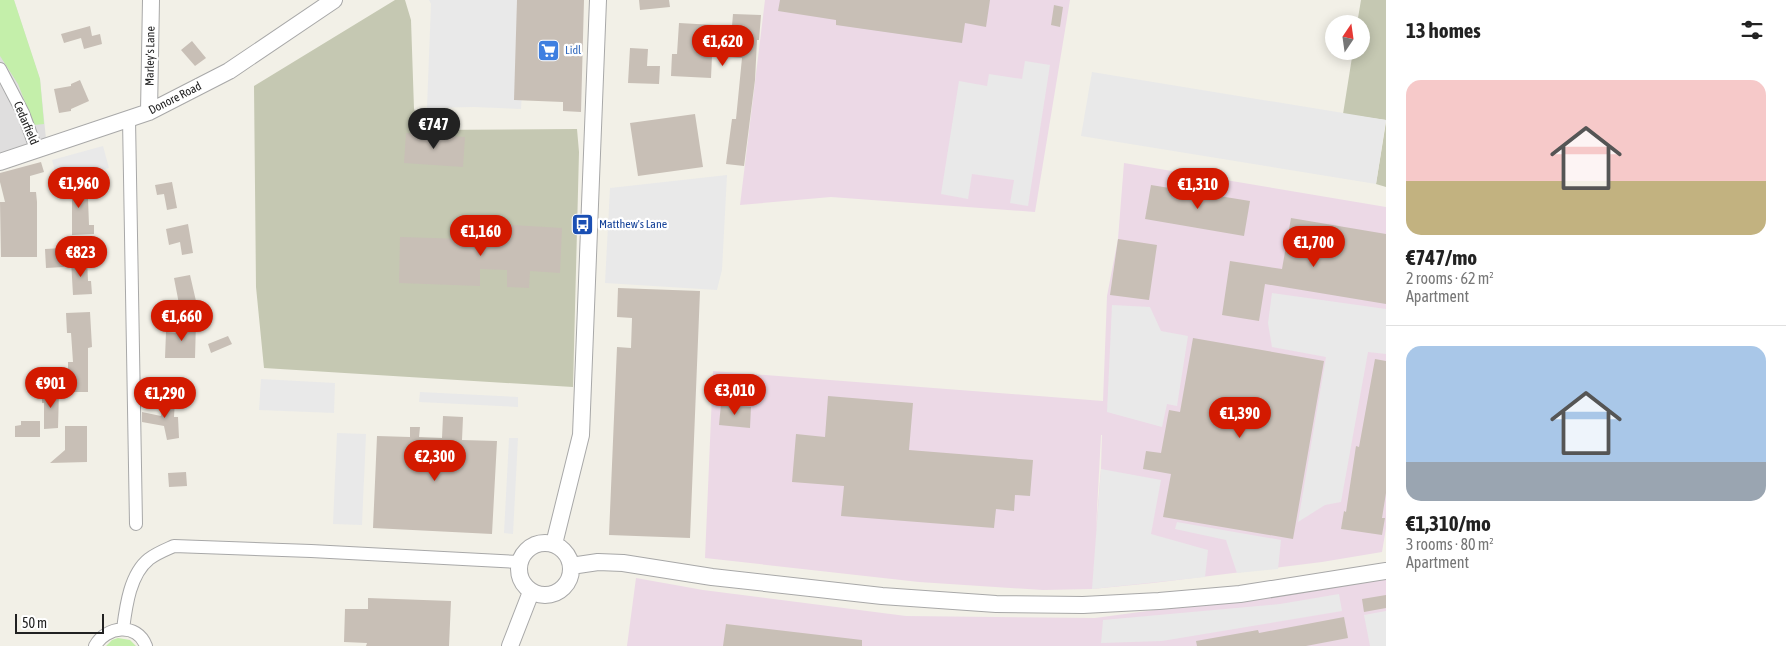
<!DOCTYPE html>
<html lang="en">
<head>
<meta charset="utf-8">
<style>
	body { margin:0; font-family:"Asap Condensed",sans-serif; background:#f6f6f6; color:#222; height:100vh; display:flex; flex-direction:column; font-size:19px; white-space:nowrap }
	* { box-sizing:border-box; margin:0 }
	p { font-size:16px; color:#767676 }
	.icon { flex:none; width:28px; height:28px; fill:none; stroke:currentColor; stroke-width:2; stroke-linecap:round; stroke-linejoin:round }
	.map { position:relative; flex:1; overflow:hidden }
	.panel { display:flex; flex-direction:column; background:#fff; width:400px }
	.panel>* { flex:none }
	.needle { width:32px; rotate:13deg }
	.controls { position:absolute; left:1325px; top:15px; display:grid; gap:10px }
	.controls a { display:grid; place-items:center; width:45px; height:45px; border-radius:50%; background:#fff; box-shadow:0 2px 12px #0003; font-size:25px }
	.scale { position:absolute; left:15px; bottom:12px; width:89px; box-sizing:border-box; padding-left:5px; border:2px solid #212121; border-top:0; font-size:14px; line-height:18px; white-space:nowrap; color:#212121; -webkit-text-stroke:4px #fff; paint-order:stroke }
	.price { position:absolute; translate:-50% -42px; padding:0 11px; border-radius:18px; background:#d31a00; color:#fff; font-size:16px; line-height:32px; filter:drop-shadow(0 1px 2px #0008) }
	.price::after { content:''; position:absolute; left:50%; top:30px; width:15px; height:11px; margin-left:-8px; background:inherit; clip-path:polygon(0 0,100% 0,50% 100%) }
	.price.selected { background:#222; color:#fff }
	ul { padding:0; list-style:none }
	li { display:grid; align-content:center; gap:10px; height:265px; padding:0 20px }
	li+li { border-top:1px solid #e0e0e0 }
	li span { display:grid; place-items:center; height:155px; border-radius:15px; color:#555 }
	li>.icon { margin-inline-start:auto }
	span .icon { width:90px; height:90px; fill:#fffc; stroke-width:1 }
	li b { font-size:21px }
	h2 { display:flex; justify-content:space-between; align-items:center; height:60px; padding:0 20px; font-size:21px }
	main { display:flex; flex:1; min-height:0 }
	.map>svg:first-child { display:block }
	.residential { fill:#dfdede }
	.industrial { fill:#ecd9e6; fill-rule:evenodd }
	.construction { fill:#c5c8b2 }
	.grass { fill:#c4efaa }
	.parking { fill:#e9e9e9 }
	.building { fill:#c8bfb6 }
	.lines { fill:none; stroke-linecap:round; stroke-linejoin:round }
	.minor-casing { stroke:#a8a8a8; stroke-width:14 }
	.tertiary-casing { stroke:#a8a8a8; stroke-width:18 }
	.minor { stroke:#fff; stroke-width:12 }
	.tertiary { stroke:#fff; stroke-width:16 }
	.labels { text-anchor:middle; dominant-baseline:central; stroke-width:4.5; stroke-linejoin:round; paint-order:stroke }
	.shop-label { font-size:12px; fill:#366cbe; stroke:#fff; text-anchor:start }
	.street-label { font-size:12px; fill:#212121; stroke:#fff }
	.transit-label { font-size:12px; fill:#164399; stroke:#fff; text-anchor:start }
</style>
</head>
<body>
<main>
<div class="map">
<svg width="1386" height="646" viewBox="0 0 1386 646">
	<rect width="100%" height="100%" fill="#f2f0e7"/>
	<path class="residential" d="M0,0h14l26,79 6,60 -46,14z"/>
	<path class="industrial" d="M765,0h305l-35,212 -204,-15 -91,8z
		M1124,163l262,44v321l-4,24 -60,10 -169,21 -61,6 -49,1 -124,-8 -214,-24 8,-187 390,30 4,-105 11,-57zM1102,435l-1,34 -5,60 5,-94z
		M636,578l67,12 203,26 189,2 291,-39v67h-759z"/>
	<path class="construction" d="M395,0h10l6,20 3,89 11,21 152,-1 2,23 -6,235 -309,-19 -8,-81 -2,-201z
		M1361,0h25v120l-43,-6 10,-63h8v-27h-4z
		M1386,122v65l-10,-3z"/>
	<path class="grass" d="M0,0h14l26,79 4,45 -10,1 -16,-41 -18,-28z
		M118,638l12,2 6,6h-30l6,-6z"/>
	<path class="parking" d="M429,0h89l6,64 -3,45 -47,-2 -47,1 4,-104z
		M1025,61l25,4 -22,141 -18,-3 4,-23 -42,-6 -4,25 -27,-5 18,-113 28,5 2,-12 33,5z
		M1092,72l294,48 -10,64 -295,-48z
		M103,146l6,22 -51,14 -6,-22z
		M727,175l-5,95 -5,20 -112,-7 5,-95z
		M1272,293l114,16v45l-18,-2 -27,150 -16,3 -27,17 28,-165 -54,-10 -4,-24z
		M1112,305l38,2 11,24 27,5 -11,70 -10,-2 -5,23 -55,-15z
		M261,379l74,4 -1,30 -75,-3z
		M420,392l98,5v10l-99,-5z
		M337,433l29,1 -4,91 -29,-1z
		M509,438h9l-5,96 -9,-1z
		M1101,469l60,11 -10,54 57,16 -3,27 -113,12z
		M1177,522l104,18 -3,29 -41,4 -11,-33 -51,-11z
		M1339,594l3,17 -180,30 -61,2 2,-23 177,-16z
		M1386,611v35h-16l-6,-31z"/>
	<path class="building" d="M517,0h67l-3,112 -18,-1v-9l-49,-2z
		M639,0h30l1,7 -30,3z
		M780,0h210l-4,27 -21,-4 -3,20 -126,-18v-5l-58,-9z
		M1054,5l9,2 -3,20 -9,-2z
		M733,14l28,1 -2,25h-2l-2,40 -11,86 -18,-2 6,-45h4l6,-61 -30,-2 -1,22 -40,-2 1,-22h5l2,-31 53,3z
		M90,26l2,10 8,-2 2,10 -18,5 -3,-11 -17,5 -3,-9z
		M192,41l14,17 -11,8 -14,-16z
		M630,48l18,1 -1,17h13l-1,18 -31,-1z
		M80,80l9,21 -18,8v2l-12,2 -5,-24 17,-3v-2z
		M695,114l8,53 -65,9 -8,-53z
		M406,133l59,4 -2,30 -59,-4z
		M41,162l3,10 -14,4v16h6l1,10v55h-36l-1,-55h5l-5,-20v-9z
		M172,182l5,26 -10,2 -3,-16 -7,1 -2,-10z
		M1151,185l99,16 -6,35 -99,-17z
		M59,186h27v13h2l1,26h5v9l-22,1v-39h-13z
		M1291,218l95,16v70l-121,-20 -6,37 -37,-6 8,-54 52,8z
		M188,224l5,29 -11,2 -2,-13 -11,3 -3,-16z
		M498,224l64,4 -2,45 -30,-2 -1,17 -22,-1v-17l-27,-1v17l-81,-3 1,-46 98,3z
		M1118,239l39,6 -8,55 -39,-5z
		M63,248l1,19 -18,1 -1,-19z
		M87,259l1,22h3l1,13 -19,1 -2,-35z
		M190,275l6,26 -17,3 -5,-26z
		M618,288l82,3 -10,247 -81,-3 8,-188 14,1 1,-30 -15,-1z
		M90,312l2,35 -4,1v44h-26v-16h6v-14h5l-2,-29h-4l-1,-20z
		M179,322h17l-1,36h-30l1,-26 12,1z
		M228,336l4,8 -21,9 -3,-9z
		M1193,338l131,23 -31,178 -130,-22 8,-43 -28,-5 3,-18 15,2 8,-43 11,2z
		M1375,359l11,2v132l-4,25h3l-3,17 -41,-6 3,-18 2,1 10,-66 3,1z
		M42,391h17l-1,37 -14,1v-26h-2z
		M828,396l85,7 -4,47 124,10 -3,36 -15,-1 -1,16 -18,-2 -2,19 -153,-12 3,-30 -52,-4 4,-48 29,3z
		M163,399l12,1 -1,17h4l1,21 -12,2 -3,-14 -22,-4v-10l19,4z
		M721,404l30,3 -1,21 -31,-3z
		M443,416l20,1 -1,23 35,1 -5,93 -119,-6 4,-92 33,1v-10h10l-1,10 23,1z
		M21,421h19v16h-25v-11l6,-1z
		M65,426h22v36l-37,1 15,-13z
		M186,472l1,14 -18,1 -1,-14z
		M1386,595v13l-22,4 -2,-13z
		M368,598l83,3 -2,45h-83l1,-3 -23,-1 1,-33h23z
		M1344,617l4,21 -42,8h-109l-1,-5 62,-11 1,3z
		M726,624l136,16v6h-139z"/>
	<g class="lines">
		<defs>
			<path id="minor" d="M0,69l23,44 14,38
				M129,119l7,405
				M123,629c3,-23 7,-55 26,-70 8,-6 16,-9 25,-13l137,5 208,11
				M95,646c11,-20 42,-24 51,0"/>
			<path id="tertiary" d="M149,112l2,-112
				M0,162l149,-50 80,-41 105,-71
				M519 569a26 26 0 1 1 52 0a26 26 0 1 1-52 0Z
				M554,544l27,-109 17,-435
				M571,566l27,-4 25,1 89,14 170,19 114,8 87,1 76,-4 81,-7 146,-23
				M510,646l21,-54"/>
		</defs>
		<use href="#minor" class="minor-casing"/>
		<use href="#tertiary" class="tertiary-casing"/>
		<use href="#minor" class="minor"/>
		<use href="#tertiary" class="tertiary"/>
	</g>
	<defs>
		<symbol id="supermarket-square" viewBox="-11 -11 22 22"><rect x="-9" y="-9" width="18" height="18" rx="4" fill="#3f7fe0" stroke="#fff"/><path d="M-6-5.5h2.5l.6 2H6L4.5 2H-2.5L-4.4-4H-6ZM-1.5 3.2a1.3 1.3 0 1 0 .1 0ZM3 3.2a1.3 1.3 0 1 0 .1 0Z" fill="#fff"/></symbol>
		<symbol id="bus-square" viewBox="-11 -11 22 22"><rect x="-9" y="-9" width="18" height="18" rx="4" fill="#1a4fb4" stroke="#fff"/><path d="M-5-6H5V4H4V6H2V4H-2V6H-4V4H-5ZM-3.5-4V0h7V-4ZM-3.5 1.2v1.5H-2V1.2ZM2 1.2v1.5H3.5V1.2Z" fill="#fff"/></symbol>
	</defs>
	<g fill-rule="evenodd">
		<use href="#supermarket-square" x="536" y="38" width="25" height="25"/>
		<use href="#bus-square" x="570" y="212" width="25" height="25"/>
	</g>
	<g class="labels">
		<g class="shop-label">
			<text x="565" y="50">Lidl</text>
		</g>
		<g class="street-label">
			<text transform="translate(150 56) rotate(-89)">Marley's Lane</text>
			<text transform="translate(175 98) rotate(-27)">Donore Road</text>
			<text transform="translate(26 123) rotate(67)">Cedarfield</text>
		</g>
		<g class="transit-label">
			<text x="599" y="224">Matthew's Lane</text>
		</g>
	</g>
</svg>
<div class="controls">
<a><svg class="needle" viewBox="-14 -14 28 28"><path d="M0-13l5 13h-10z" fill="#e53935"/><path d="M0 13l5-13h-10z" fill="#767676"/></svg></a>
</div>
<div class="scale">50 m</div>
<b class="price" style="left:723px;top:67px">€1,620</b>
<b class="price selected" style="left:434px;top:150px">€747</b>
<b class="price" style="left:79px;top:209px">€1,960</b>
<b class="price" style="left:1198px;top:210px">€1,310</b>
<b class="price" style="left:481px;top:257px">€1,160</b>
<b class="price" style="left:1314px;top:268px">€1,700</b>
<b class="price" style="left:81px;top:278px">€823</b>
<b class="price" style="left:182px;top:342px">€1,660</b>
<b class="price" style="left:51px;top:409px">€901</b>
<b class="price" style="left:735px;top:416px">€3,010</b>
<b class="price" style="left:165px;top:419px">€1,290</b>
<b class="price" style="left:1240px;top:439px">€1,390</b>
<b class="price" style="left:435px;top:482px">€2,300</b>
</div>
<section class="panel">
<h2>13 homes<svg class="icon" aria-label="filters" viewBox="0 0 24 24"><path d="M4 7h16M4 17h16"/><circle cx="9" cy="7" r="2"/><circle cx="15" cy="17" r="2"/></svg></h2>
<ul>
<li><span style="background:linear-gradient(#f6c9c9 65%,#c2b280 0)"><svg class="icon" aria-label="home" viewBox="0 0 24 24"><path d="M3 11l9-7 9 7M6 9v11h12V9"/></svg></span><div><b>€747/mo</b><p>2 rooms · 62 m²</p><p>Apartment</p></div></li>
<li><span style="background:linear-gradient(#a9c7e8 75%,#9aa5b1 0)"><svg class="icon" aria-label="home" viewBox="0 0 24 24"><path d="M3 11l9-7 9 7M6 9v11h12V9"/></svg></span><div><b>€1,310/mo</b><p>3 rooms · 80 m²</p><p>Apartment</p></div></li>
</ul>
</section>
</main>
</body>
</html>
